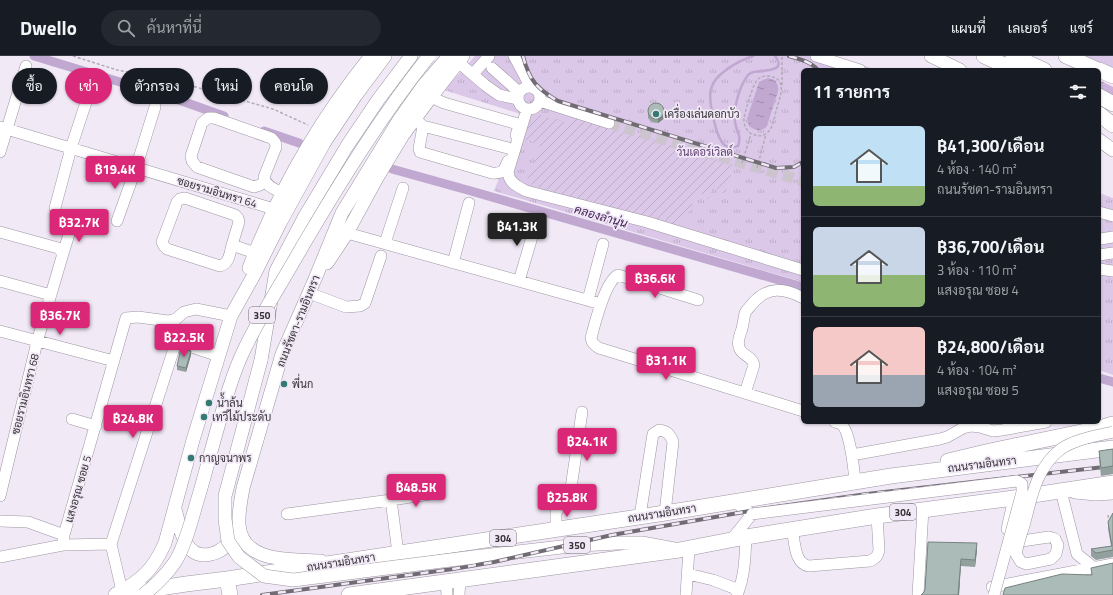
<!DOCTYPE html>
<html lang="th">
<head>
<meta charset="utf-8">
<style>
	body { margin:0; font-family:"Titillium Web",Sarabun,sans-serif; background:#242831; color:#f1f3f6; height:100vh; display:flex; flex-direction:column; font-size:15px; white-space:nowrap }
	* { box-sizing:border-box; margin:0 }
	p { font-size:13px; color:#9ea1a6 }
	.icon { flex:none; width:22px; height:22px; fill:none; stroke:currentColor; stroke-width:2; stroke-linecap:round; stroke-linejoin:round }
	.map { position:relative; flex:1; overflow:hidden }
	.panel { position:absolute; left:801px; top:12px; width:300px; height:356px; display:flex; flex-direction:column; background:#171b24; border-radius:6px; box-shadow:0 1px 3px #0004 }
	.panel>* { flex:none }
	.guide { position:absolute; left:12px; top:12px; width:380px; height:36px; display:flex; gap:8px }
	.price { position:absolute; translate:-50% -34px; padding:0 9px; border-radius:4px; background:#db2777; color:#fff; font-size:13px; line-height:26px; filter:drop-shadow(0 1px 2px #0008) }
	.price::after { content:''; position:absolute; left:50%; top:24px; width:12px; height:9px; margin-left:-6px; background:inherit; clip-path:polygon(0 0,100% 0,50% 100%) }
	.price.on { background:#222; color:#fff }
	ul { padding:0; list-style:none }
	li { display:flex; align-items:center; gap:12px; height:100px; padding:0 12px }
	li+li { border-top:1px solid #363941 }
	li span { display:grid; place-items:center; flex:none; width:112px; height:80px; border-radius:6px; color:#555 }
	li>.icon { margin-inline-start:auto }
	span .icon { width:48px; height:48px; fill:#fffc; stroke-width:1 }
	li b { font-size:17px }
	h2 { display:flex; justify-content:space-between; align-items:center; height:48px; padding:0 12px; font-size:17px }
	.tag { padding:0 14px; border-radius:18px; background:#171b24; box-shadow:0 1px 3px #0004; font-size:14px; line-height:36px }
	.tag.on { background:#db2777; color:#fff }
	header { display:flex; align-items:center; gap:24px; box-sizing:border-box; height:56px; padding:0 20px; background:#171b24; border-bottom:1px solid #363941 }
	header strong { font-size:19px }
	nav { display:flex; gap:22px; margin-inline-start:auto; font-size:14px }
	.search { width:280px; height:36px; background:#242831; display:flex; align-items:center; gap:10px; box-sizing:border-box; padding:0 14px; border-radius:22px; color:#9ea1a6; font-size:15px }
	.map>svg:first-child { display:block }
	.grass { fill:#dbc7e8 }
	.forest { fill:url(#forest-firs) }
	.park { fill:url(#park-tufts) }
	.garden { fill:url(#garden-furrows) }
	.water { fill:url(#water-ripples) }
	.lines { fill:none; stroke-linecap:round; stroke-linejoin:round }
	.stream { stroke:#c1a8d1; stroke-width:2.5 }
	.canal { stroke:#c1a8d1; stroke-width:9 }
	.minor-tunnel { stroke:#ccc5d0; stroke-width:11; stroke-dasharray:11 5.5; stroke-linecap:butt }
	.minor-casing { stroke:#9d96a2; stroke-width:12 }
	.major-casing { stroke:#9d96a2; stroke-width:14 }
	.highway-casing { stroke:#9d96a2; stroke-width:16 }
	.path { stroke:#b2acb6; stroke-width:1.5; stroke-dasharray:3 2; stroke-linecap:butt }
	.minor { stroke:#fff; stroke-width:11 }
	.major { stroke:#fff; stroke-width:13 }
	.highway { stroke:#fff; stroke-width:15 }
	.rail-casing { stroke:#716c74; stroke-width:4 }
	.rail { stroke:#f1e9f6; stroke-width:2.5; stroke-dasharray:8; stroke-linecap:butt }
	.minor-bridge-casing { stroke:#9d96a2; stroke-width:12; stroke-linecap:butt }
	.major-bridge-casing { stroke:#9d96a2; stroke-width:14; stroke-linecap:butt }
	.minor-bridge { stroke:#fff; stroke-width:11 }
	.major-bridge { stroke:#fff; stroke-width:13 }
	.wall { fill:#92a19e }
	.shaded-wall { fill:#778381 }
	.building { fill:#aabbb8; stroke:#778381 }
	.poi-dot { fill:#337a72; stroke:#f1e9f6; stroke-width:1.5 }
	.labels { text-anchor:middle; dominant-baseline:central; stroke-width:3.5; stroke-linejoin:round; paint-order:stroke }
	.shield { fill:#f1e9f6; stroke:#6e6a71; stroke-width:1 }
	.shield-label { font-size:10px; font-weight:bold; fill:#363338 }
	.poi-label { font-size:11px; fill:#363338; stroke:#f1e9f6; text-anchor:start }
	.park-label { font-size:11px; fill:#5e3c71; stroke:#f1e9f6 }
	.street-label { font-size:11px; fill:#363338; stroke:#f1e9f6 }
	.water-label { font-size:12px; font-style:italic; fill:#462458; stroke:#f1e9f6 }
</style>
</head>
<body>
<header>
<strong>Dwello</strong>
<div class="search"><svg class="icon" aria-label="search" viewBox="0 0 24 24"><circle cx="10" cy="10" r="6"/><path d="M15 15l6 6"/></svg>ค้นหาที่นี่</div>
<nav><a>แผนที่</a><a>เลเยอร์</a><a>แชร์</a></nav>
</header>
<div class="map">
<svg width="1113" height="539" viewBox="0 0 1113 539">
	<defs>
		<pattern id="forest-firs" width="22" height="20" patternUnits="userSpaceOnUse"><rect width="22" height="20" fill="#ccb2dc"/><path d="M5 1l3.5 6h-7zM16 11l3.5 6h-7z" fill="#a691b3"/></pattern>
		<pattern id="park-tufts" width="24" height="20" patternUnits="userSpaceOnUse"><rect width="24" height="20" fill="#dbc7e8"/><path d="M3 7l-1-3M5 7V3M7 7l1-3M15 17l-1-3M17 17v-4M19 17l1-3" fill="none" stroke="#bdabc8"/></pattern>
		<pattern id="garden-furrows" width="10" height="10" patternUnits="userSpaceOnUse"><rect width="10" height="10" fill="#dbc7e8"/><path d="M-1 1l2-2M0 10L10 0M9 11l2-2" fill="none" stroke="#bdabc8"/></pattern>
		<pattern id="water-ripples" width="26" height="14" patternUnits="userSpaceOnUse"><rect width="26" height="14" fill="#c1a8d1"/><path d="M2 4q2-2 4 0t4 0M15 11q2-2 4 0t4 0" fill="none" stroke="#9e89ab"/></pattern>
	</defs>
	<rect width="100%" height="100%" fill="#f1e9f6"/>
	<path class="grass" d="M1077,0h36v15z"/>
	<path class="forest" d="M1099,24l14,7v11l-14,-8z"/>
	<path class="park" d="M475,0h358l44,14h-74v212l-309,-91 30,-76 -80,-25z
		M1099,137l14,5v177l-14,-5z"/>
	<path class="garden" d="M534,57l30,9 9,-5 9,1 152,47 -9,29 -12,-7 -5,12 -7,-5 -8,1 -1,15 -8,5 -6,14 -152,-46 14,-38 -17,-7z"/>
	<path class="water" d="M768,22c7,1 11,6 10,13l-11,35c-6,6 -11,5 -18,0l-2,-7 12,-37 4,-2z"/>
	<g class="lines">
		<path class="stream" d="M753,0c-13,4 -39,18 -42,33 -3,10 5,52 15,57 5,3 8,1 12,0 4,-11 -2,-15 -3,-24 -2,-12 4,-34 11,-44 2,-3 2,-4 5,-5 7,-4 38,1 24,-17"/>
		<path class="canal" d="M34,0l142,43 48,17
			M264,75l35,12
			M392,113l79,22 332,96
			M1099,322l14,4"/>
		<path class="minor-tunnel" d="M609,67l194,58"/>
		<defs>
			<path id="minor" d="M514,0l16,30
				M816,0l44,14
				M458,6l27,23 14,10 19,4
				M492,12l27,24
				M473,18l16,-18
				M518 42a11 11 0 1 1 22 0a11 11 0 1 1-22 0Z
				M431,41l13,6 74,21 1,2 -3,9
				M540,45l69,22
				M527,53l-19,63c1,11 9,14 18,19l121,31 156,48
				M415,63l8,7 -4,23 1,3 72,21c11,1 12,-3 16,-12
				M423,70l89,23
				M0,71l274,82
				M0,96l26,-86
				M265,125l-5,4 -6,2 -57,-20 -5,-6 -1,-5 11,-33 6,-5h6l57,20c4,3 5,5 5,9l-12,30c1,9 11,12 18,16
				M55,152l16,-60 21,-64
				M1099,156l14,4
				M117,165l19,-53 19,-61
				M0,176l58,16 4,4v5l-25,85 -37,154
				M347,177l254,71
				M1099,183h2l12,-2
				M385,187l18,-55
				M232,189c-2,8 -3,19 -12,21l-53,-17 -3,-3 -2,-4 15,-40 3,-3 5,-1 50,17 3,3 1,4 -7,23 23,8
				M1099,199l14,-2
				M62,201l11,-36
				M453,207l16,-60
				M1099,213l14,2
				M0,225l51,14
				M519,225l18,-61
				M309,237l37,14 14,-1 5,-3 16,-47
				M588,244l15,-56
				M698,244l-80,-25c-13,7 -23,48 -27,63 1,5 3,7 8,10l204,63
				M0,275l114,30
				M745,337l9,-28c-2,-10 -13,-9 -15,-18 -2,-6 1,-13 3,-18 1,-5 2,-11 3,-16 2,-4 5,-6 8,-10 15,-17 31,-15 50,-5
				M72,363l24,7
				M835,366c1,0 5,2 6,2 9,6 13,46 14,57
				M852,399l88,-16 7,-2 16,-9 8,-2 9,1 13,4 9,-1 44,-8
				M1061,435l16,63 16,13
				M391,444l46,-7
				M287,458l104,-14 7,53
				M640,460l13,-82 6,-4c8,1 11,4 14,12l-8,71
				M0,465l28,1 36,13
				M792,473c3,12 2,35 17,37l61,-5c6,-3 8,-5 9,-11l-2,-34
				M1007,473l7,-31
				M556,474v-17l15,-25 11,-76
				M731,484l21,-26 -19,-13
				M63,489l1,-10 62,-217 12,-1 30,4 8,-2 8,-7 12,-3 35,7
				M1013,494l9,-9 27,-4 6,2
				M0,501l63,-12 48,-1
				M688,518l25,6 26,10
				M446,526l1,13
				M992,531l121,-23
				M122,535l-11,-47 65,-202 43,14
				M459,539l1,-15
				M686,539l3,-46
				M737,539c8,-19 8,-38 9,-58
				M918,539l5,-86"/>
			<path id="major" d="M931,0l29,14
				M1099,84l14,10
				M327,207l20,-30 30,-55 26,-43 28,-38 32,-41
				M249,212c29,-76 71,-149 122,-212
				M261,304l15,-89 29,-55 42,-70 31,-46 33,-44
				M1075,436l21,2 17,-1
				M175,453c5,18 9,52 36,45 10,-2 18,-10 23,-19
				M474,501l105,-12 39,-2h24l32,6
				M321,505c-28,-2 -79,3 -82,-36 -1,-12 2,-25 4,-37l39,-134 33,-75 27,-66 57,-93 24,-34 26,-30
				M116,538c26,-14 37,-24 49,-51l28,-103 38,-124 24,-43 25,-50 44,-80 32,-48 29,-39"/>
			<path id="highway" d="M984,0l31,14
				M1013,0l31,14
				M1066,0l32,14
				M1099,14l14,6
				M1099,40l14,8
				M1099,58l14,11
				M948,405l42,-10 110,-23 13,-4
				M227,523l3,16
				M116,539l70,-11 41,-5 438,-66 226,-37 222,-28
				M349,539l330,-45 67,-13 131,-21 137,-18 99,-15"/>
		</defs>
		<use href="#minor" class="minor-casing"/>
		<use href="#major" class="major-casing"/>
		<use href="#highway" class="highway-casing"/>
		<path class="path" d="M73,0l44,14 47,8 109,31 35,16
			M782,1v30
			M767,20c22,1 13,21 9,35 -2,8 -3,17 -9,22 -4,4 -10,3 -15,1 -5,-2 -9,-10 -8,-15 1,-7 9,-36 14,-40 3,-2 6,-3 9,-3z
			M742,107l9,-29
			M757,112l9,-34
			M1108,459l1,6 4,-1"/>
		<use href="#minor" class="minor"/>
		<use href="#major" class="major"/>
		<use href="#highway" class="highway"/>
		<defs>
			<path id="rail" d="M523,0c6,24 14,33 35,45l218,67 18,-1 9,-5
				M789,0c11,3 22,6 29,14
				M262,539l191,-26 41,-7 118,-27 149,-26 106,-15 246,-28"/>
		</defs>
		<use href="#rail" class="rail-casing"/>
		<use href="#rail" class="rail"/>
		<defs>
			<path id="minor-bridge" d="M752,458l265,-33 5,3v8l-28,103
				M1055,483l3,6 -2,9 -5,5 -25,5 -5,-2 -5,-8c2,-11 6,-21 9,-32 7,-27 12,-55 36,-73 14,-10 35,-13 52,-17"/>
			<path id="major-bridge" d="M261,304l-36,136v23l3,22 11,16 25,19 29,4 181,-23
				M143,539c12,-9 23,-20 32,-33 11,-17 18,-48 24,-67 7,-24 13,-48 20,-72 7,-25 14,-50 25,-73 17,-36 39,-69 58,-103 39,-66 79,-131 127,-191"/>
		</defs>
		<use href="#minor-bridge" class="minor-bridge-casing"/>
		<use href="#major-bridge" class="major-bridge-casing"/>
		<use href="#minor-bridge" class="minor-bridge"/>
		<use href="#major-bridge" class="major-bridge"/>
	</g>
	<path class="wall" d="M664,52v10l-2,2 -4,3 -6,-1 -4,-4v-9z
		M191,299l-5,17 -9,-2v-4z
		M1113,393v25l-12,2 -2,-17v-8z
		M1113,457v44l-17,3 -5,-4v-7l20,-3 -3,-17v-7z
		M928,486l49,8 -2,17 -14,-1 -2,29h-38l3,-3 1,-3z"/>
	<path class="shaded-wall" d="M664,58v4l-2,2 -4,3v-4z
		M191,295v4l-5,17v-4z
		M977,487v7l-2,17v-7z
		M961,503l-2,36h-1z"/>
	<path class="building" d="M648 55a8 8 0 1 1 16 0a8 8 0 1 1-16 0Z
		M181,292l10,3 -5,17 -9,-2z
		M1113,393v17l-12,2 -2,-17z
		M1113,457v37l-17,3 -5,-4 21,-3 -4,-24z
		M928,486l49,1 -2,17 -14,-1 -3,36h-37l3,-3 1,-3z
		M1113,507v32h-110l2,-7 57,-14 30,1 -1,-7z"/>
	<g class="poi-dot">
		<circle cx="656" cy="58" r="4"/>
		<circle cx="284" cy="328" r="4"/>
		<circle cx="209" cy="347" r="4"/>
		<circle cx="204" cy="361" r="4"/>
		<circle cx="191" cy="402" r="4"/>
	</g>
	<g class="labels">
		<g class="shield">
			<rect x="249" y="251" width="26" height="16" rx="3"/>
			<rect x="890" y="448" width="26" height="16" rx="3"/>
			<rect x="490" y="474" width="26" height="16" rx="3"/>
			<rect x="564" y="481" width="26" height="16" rx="3"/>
		</g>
		<g class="shield-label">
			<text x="262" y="259">350</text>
			<text x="903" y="456">304</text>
			<text x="503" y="482">304</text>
			<text x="577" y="489">350</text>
		</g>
		<g class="poi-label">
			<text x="664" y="58">เครื่องเล่นดอกบัว</text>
			<text x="292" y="328">พี่นก</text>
			<text x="217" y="347">น้ำล้น</text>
			<text x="212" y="361">เทวีไม้ประดับ</text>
			<text x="199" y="402">กาญจนาพร</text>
		</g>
		<g class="park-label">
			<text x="705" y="96">วันเดอร์เวิลด์</text>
		</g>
		<g class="street-label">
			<text transform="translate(217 136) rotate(17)">ซอยรามอินทรา 64</text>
			<text transform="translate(298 265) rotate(-68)">ถนนรัชดา-รามอินทรา</text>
			<text transform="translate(25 338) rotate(-76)">ซอยรามอินทรา 68</text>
			<text transform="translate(982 408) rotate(-7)">ถนนรามอินทรา</text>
			<text transform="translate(78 433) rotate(-74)">แสงอรุณ ซอย 5</text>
			<text transform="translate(662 457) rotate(-9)">ถนนรามอินทรา</text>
			<text transform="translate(341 506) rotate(-9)">ถนนรามอินทรา</text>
		</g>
		<g class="water-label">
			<text transform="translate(601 160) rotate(16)">คลองลำนุ่น</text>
		</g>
	</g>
</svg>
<b class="price" style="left:115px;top:134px">฿19.4K</b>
<b class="price" style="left:79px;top:187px">฿32.7K</b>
<b class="price on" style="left:517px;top:191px">฿41.3K</b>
<b class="price" style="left:655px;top:243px">฿36.6K</b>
<b class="price" style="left:60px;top:280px">฿36.7K</b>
<b class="price" style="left:184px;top:302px">฿22.5K</b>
<b class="price" style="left:666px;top:325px">฿31.1K</b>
<b class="price" style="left:133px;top:383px">฿24.8K</b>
<b class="price" style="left:587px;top:406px">฿24.1K</b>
<b class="price" style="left:416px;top:452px">฿48.5K</b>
<b class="price" style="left:567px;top:462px">฿25.8K</b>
<div class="guide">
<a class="tag">ซื้อ</a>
<a class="tag on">เช่า</a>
<a class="tag">ตัวกรอง</a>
<a class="tag">ใหม่</a>
<a class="tag">คอนโด</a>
</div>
<section class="panel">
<h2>11 รายการ<svg class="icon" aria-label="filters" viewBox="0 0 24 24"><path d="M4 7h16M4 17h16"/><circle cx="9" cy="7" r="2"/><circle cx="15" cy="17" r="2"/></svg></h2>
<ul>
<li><span style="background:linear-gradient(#bfe0f5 75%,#8fb573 0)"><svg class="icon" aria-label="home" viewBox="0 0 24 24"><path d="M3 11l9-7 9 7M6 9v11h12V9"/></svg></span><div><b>฿41,300/เดือน</b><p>4 ห้อง · 140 m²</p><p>ถนนรัชดา-รามอินทรา</p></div></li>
<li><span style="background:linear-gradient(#c9d6e8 60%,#8fb573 0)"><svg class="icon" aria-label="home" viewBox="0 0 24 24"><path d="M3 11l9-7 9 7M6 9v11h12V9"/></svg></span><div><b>฿36,700/เดือน</b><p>3 ห้อง · 110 m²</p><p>แสงอรุณ ซอย 4</p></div></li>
<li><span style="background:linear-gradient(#f6c9c9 60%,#9aa5b1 0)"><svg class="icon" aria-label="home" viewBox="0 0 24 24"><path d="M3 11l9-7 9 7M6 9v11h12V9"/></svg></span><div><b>฿24,800/เดือน</b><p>4 ห้อง · 104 m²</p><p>แสงอรุณ ซอย 5</p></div></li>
</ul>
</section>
</div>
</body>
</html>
